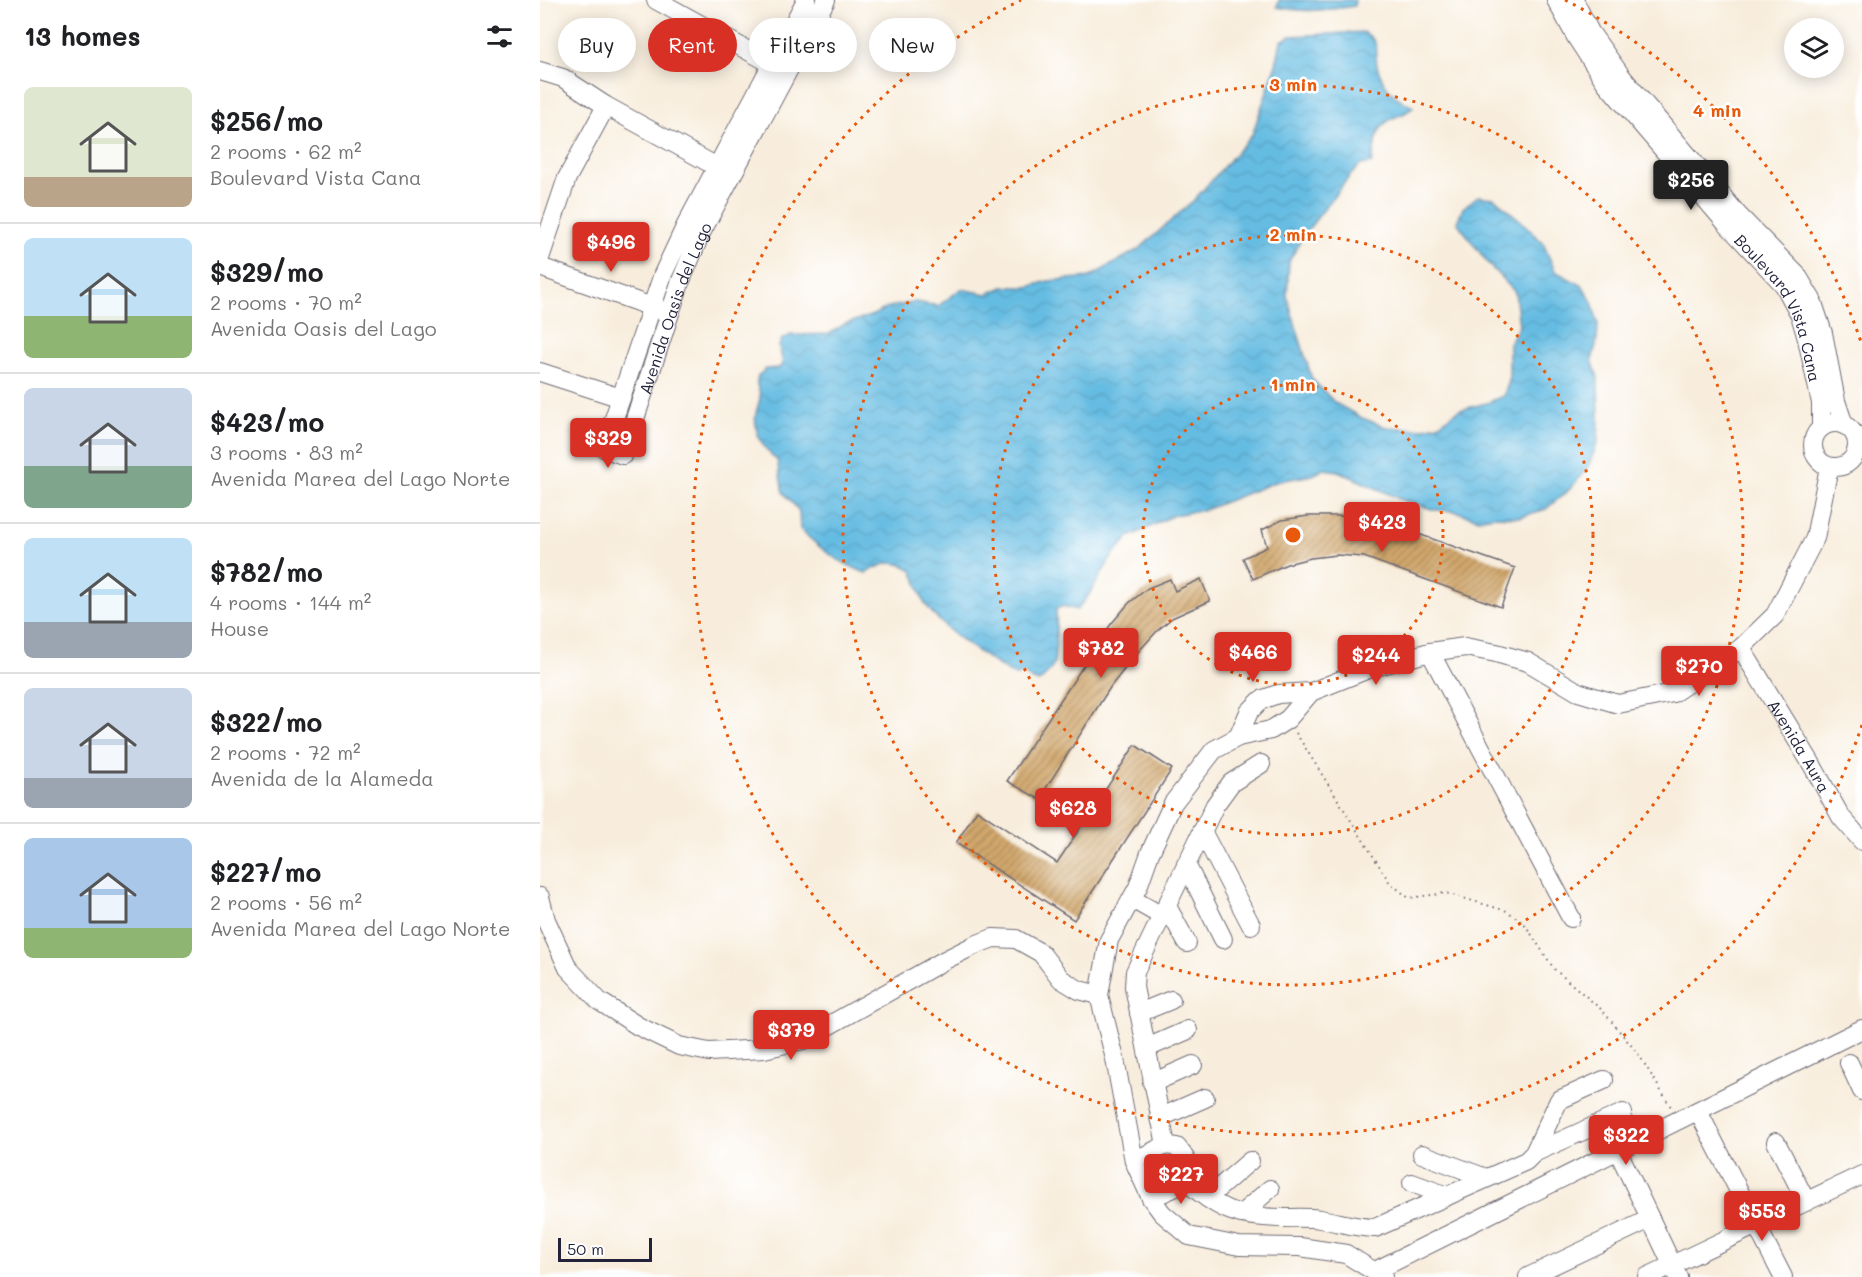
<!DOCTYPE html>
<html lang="en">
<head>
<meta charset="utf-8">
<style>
	body { margin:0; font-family:Mali,sans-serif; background:#f2f2f2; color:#202124; height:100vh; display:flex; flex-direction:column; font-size:22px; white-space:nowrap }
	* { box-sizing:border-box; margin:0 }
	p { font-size:20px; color:#757577 }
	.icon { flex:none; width:33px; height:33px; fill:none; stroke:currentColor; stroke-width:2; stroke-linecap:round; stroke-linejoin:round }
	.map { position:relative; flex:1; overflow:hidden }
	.side { display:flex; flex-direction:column; background:#fff; width:540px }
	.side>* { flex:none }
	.hud { position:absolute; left:18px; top:18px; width:570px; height:54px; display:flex; gap:12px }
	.fabs { position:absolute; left:1244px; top:18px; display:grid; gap:12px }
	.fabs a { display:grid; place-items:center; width:60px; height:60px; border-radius:50%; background:#fff; box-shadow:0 3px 15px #0003; font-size:30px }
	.scale { position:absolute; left:18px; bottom:15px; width:94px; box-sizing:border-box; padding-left:6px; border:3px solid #22223b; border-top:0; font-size:16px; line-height:21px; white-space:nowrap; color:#22223b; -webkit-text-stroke:4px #fff; paint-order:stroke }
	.price { position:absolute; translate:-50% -51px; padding:0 14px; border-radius:6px; background:#d93025; color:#fff; font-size:20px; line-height:39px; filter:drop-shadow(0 2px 3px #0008) }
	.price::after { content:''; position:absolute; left:50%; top:36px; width:18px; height:14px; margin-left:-9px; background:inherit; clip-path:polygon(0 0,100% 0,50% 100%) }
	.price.current { background:#222; color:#fff }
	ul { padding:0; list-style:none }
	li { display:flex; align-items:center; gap:18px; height:150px; padding:0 24px }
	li+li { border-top:2px solid #e0e0e0 }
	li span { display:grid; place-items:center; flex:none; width:168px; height:120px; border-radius:9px; color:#555 }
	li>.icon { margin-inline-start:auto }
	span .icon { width:72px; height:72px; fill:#fffc; stroke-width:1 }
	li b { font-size:26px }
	h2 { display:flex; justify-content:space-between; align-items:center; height:72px; padding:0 24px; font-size:26px }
	.chip { padding:0 21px; border-radius:27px; background:#fff; box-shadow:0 3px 15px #0003; font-size:21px; line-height:54px }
	.chip.current { background:#d93025; color:#fff }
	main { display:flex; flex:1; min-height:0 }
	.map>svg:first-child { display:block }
	.water { fill:url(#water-waves); stroke:#446f8e; stroke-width:1.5 }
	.building { fill:url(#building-hatch) }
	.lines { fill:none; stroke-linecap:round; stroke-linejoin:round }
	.minor-casing { stroke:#6d6973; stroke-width:20 }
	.path { stroke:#6d6973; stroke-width:2; stroke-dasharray:1.5 4.5; stroke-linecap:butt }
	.minor { stroke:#fff; stroke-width:18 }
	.ring { fill:none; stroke:#e8590c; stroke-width:3; stroke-dasharray:3 6 }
	.labels { text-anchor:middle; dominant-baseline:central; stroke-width:5; stroke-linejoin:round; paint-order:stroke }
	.street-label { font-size:16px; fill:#22223b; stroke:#fff }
	.centre { fill:#e8590c; stroke:#fff; stroke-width:3 }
	.ring-label { font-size:18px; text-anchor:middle; font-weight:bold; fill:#e8590c; stroke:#fff; stroke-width:5; stroke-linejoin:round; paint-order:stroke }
</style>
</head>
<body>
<main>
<section class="side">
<h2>13 homes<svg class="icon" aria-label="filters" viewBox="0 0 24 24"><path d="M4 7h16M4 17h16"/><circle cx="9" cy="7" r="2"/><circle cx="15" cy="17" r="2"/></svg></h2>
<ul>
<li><span style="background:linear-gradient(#dfe7d0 75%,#b9a48a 0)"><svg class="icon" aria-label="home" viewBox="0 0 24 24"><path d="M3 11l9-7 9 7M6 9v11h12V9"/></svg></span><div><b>$256/mo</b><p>2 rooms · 62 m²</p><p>Boulevard Vista Cana</p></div></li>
<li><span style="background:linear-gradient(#bfe0f5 65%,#8fb573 0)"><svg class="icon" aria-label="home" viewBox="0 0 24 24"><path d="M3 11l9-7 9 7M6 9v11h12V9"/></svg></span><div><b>$329/mo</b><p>2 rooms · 70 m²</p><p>Avenida Oasis del Lago</p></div></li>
<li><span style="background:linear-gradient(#c9d6e8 65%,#7fa58c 0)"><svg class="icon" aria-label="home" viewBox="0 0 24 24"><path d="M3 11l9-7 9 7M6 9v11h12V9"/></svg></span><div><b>$423/mo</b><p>3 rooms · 83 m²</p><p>Avenida Marea del Lago Norte</p></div></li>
<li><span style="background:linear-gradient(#bfe0f5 70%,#9aa5b1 0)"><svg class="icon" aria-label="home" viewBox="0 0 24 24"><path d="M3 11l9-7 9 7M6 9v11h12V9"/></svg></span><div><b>$782/mo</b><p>4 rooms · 144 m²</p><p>House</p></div></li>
<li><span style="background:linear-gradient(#c9d6e8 75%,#9aa5b1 0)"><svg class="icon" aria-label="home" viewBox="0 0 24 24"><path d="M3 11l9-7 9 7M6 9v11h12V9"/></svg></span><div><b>$322/mo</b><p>2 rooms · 72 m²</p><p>Avenida de la Alameda</p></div></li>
<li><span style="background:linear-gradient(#a9c7e8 75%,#8fb573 0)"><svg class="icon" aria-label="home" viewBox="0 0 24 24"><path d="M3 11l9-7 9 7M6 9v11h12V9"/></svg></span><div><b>$227/mo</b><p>2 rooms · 56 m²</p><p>Avenida Marea del Lago Norte</p></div></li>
</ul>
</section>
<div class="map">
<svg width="1322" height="1277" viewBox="0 0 1322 1277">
	<defs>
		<pattern id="water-waves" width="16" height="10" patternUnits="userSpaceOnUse" patternTransform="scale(1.5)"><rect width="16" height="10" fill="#65bce2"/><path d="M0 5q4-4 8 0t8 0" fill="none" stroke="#57a1c3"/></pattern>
		<pattern id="building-hatch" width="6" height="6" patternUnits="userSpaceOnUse" patternTransform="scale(1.5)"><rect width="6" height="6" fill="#d1a76c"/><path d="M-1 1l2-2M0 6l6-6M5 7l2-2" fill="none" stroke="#a9885a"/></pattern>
	</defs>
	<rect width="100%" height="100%" fill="#fff"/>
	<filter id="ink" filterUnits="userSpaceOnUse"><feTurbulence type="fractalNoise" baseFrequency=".0167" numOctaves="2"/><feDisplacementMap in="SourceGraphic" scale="12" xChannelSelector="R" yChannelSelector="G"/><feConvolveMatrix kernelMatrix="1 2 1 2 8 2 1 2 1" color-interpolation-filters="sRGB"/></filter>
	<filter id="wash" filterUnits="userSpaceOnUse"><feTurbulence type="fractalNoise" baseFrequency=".008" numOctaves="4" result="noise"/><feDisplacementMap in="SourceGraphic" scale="24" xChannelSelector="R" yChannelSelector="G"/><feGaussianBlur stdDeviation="1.35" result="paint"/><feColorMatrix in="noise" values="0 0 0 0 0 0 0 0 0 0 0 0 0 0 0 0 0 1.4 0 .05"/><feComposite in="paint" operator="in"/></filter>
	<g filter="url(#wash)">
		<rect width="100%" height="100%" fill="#f8eddc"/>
		<path class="water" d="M739,0h76l-1,6c-26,4 -50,7 -77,1z
			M823,32c21,11 9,20 15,37 6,19 18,29 35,38 -6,7 -14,8 -22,12 -16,9 -16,27 -19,44l-12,2 -11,12 -46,59 -14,26 -2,35 25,82 23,24 27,15 24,9 32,2 20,-4 21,-15 28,-7 16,-7 6,-14v-38l10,-18 -4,-34 -25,-26 -33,-44 6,-14 15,-12 16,2 25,21 24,24 12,28 28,15 9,16 6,21 -1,18 -5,19 6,18 1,39 -1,24 -10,26 -19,23 -23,19 -26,8 -27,-1 -14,3 -25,-8 -19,-1 -33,-10 -64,-29 -14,-2 -11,6 -35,6 -71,28 -33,6 -45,22 -16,18 -25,41 -11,14 -14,-4 -7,3c1,9 0,44 -2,54 -1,7 -10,14 -15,19l-8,-3 -8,-6 -8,3c-31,-20 -67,-41 -89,-71 -6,-8 -9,-25 -14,-35 -20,-12 -27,-7 -46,3 -27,-10 -46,-24 -66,-44l-1,-18 -16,-19 -6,-32c-14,-11 -24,-28 -21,-47 1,-6 5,-13 4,-19 -2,-9 -5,-7 -2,-18l8,-7 13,-1 4,-5 -4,-17 3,-7 9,-4 38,-1 16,-10 28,-9 16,-8 27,-5 22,4 23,-17 26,5 16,-7h25l20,-6 42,-4 49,-28 55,-49 58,-65 24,-70 5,-24 10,-5z"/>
		<g id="blocks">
			<path class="building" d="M768,516h38l44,8 125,44 -14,39 -137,-50 -27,-2 -26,3 -24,6 -34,15 -10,-21 24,-11 -5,-17 20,-10z
				M630,579l5,12 26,-12 9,22 -38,17 -14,12 -20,22 -27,34 -72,113 -32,-18 104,-157 18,-21 19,-15z
				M595,745l37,24 -98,151 -118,-77 21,-33 80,53z"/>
		</g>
	</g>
	<g filter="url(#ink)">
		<use href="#blocks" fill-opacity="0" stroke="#6d6973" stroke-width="1.5"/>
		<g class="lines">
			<defs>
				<g id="minor">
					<path d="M116,0l127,70"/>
					<path id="s1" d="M266,0l-120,225 -23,49 -59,174 19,7 57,-172 21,-50 125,-233"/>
					<path id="s2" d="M1016,0l20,37 30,46 119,139 59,63 16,30 7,24 14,64v25"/>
					<path d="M1034,0l16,32 32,45 116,138 59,60 15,25 11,33 13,68 8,24"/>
					<path d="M0,71l23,7 43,28 122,67"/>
					<path d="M0,258l27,-80 39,-72"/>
					<path d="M0,267l123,44"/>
					<path d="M0,372l81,26"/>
					<circle cx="1295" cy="445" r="22"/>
					<path id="s3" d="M1201,648l70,115 30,54 21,24"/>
					<path d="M890,652l141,266"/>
					<path d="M771,692l-23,27 -17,11 -33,7 -24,13 -41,53 -23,50 -12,34 -29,53 -10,55 16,64 19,102 17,37 11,15 27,23 50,10 61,1 46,7 37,23"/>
					<path d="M698,737l11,-25 12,-12 17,-6 33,-2 60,-24 59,-16 35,-5 31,6 32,9 50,30 40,12 55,-11 68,-45 34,-33 40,-77 14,-71"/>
					<path d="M662,831l49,94"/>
					<path d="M646,864l37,75"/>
					<path d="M0,897l6,23 22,48 31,33 39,25 41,20 30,6 55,-3 39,-9 140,-79 32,-16 18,-7 23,1 25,14 20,26 18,11 20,5"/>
					<path d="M592,899l30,17"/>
					<path d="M627,906l20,37"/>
					<path d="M599,1013l32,-13"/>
					<path d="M607,1048l41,-18"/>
					<path d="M1309,1063l13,28"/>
					<path d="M612,1083l41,-18"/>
					<path d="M1158,1111l85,166"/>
					<path d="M619,1118l46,-20"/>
					<path d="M1236,1142l30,59"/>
					<path d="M626,1145l-32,-158 1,-15 80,-167 16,-22 30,-19"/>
					<path d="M1078,1151l60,126"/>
					<path d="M994,1153l89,-40"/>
					<path d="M882,1154l64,24"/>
					<path d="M594,1161l32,-16 11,2c10,13 15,18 10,35"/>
					<path d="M872,1183l35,13"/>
					<path d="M611,1198l36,-16c34,30 51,35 96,36 12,0 25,-1 37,1 19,3 35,9 55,9l151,-67 8,-8 25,-53 45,-20"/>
					<path d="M667,1198l43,-37"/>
					<path d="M701,1214l29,-25"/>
					<path d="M835,1271l487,-242"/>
					<path d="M988,1277l122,-58"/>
					<path d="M1107,1277l215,-102"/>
				</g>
			</defs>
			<use href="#minor" class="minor-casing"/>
			<path class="path" d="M756,733l94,150 19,15 37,-5 61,18 17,12 30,46 48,41 37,45 32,52"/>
			<use href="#minor" class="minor"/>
		</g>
	</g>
	<g class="ring">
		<circle cx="753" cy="535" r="150"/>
		<circle cx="753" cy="535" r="300"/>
		<circle cx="753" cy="535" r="450"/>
		<path d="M1322 725A600 600 0 1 1 481 0M1025 0A600 600 0 0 1 1322 345"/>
	</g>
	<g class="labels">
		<g class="street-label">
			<text stroke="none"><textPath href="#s1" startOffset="669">Avenida Oasis del Lago</textPath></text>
			<text stroke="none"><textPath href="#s2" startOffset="384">Boulevard Vista Cana</textPath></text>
			<text stroke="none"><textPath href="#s3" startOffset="114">Avenida Aura</textPath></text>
		</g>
	</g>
	<circle cx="753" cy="535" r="9" class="centre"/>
	<g class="ring-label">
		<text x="753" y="91">3 min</text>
		<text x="1177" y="117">4 min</text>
		<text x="753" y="241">2 min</text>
		<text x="753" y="391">1 min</text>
	</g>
</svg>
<div class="fabs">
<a><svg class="icon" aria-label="layers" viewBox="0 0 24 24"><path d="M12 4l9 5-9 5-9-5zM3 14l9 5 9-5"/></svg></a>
</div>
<div class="scale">50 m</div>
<b class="price current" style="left:1151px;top:211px">$256</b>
<b class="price" style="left:71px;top:273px">$496</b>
<b class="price" style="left:68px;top:469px">$329</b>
<b class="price" style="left:842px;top:553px">$423</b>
<b class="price" style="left:561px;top:679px">$782</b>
<b class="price" style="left:713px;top:683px">$466</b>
<b class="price" style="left:836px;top:686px">$244</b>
<b class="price" style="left:1159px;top:697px">$270</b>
<b class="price" style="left:533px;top:839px">$628</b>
<b class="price" style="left:251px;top:1061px">$379</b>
<b class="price" style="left:1086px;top:1166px">$322</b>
<b class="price" style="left:641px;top:1205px">$227</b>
<b class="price" style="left:1222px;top:1242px">$553</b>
<div class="hud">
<a class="chip">Buy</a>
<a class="chip current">Rent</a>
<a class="chip">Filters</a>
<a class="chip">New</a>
</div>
</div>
</main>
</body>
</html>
